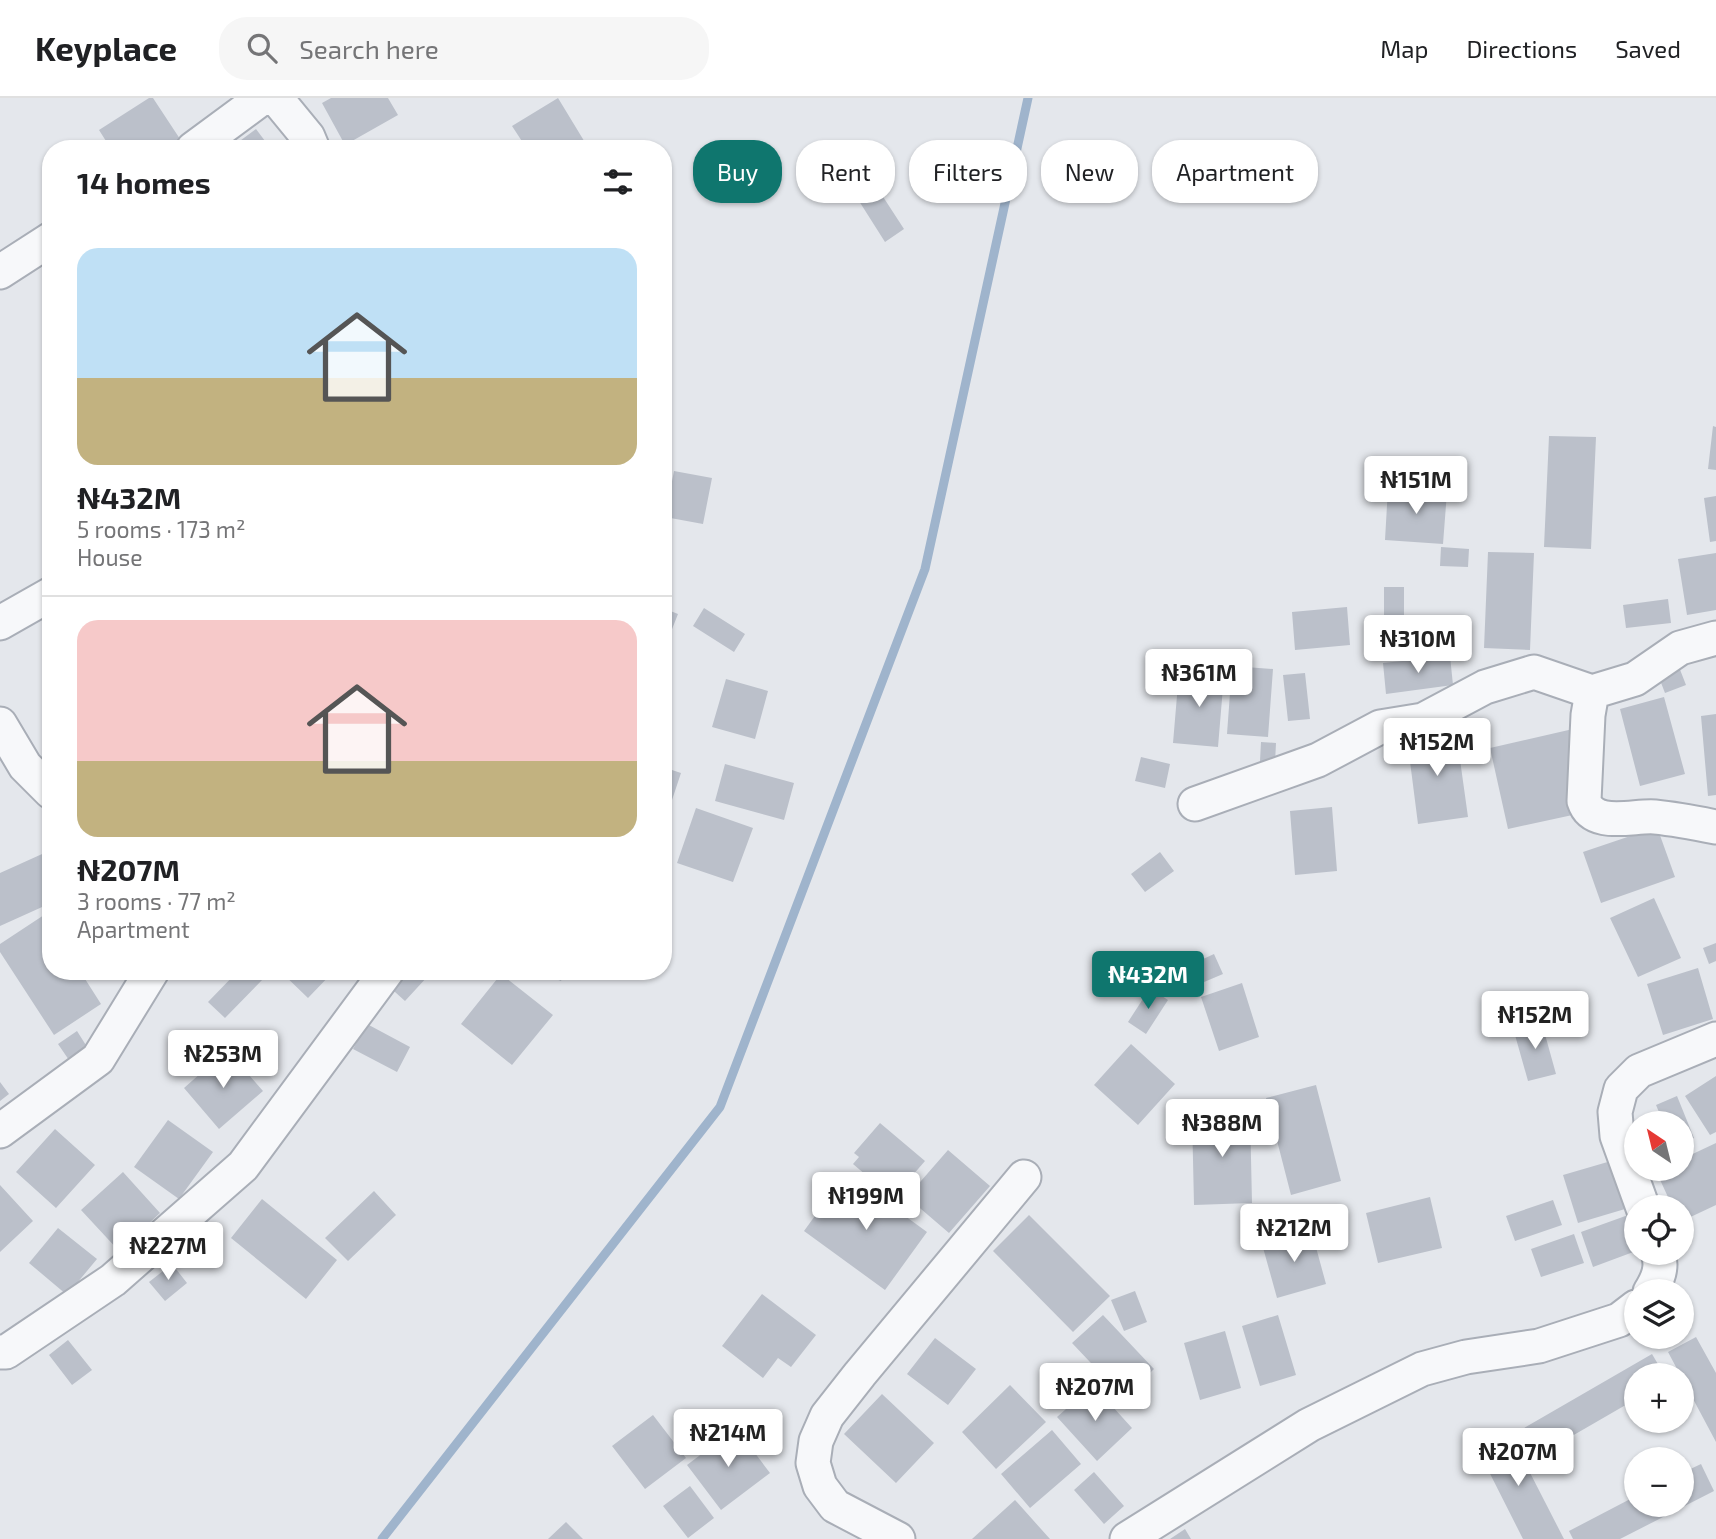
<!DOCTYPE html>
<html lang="en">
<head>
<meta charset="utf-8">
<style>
	body { margin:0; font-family:"Exo 2",sans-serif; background:#f6f6f6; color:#202124; height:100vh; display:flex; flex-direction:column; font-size:26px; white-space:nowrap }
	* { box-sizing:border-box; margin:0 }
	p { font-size:23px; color:#757577 }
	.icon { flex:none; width:38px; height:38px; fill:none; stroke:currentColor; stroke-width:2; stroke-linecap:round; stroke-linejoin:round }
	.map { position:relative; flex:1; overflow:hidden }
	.sheet { position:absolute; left:42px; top:42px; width:630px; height:840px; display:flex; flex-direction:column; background:#fff; border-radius:28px; box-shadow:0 2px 5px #0004 }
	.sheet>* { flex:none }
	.top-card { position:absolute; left:693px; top:42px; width:665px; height:63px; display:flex; gap:14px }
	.needle { width:46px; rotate:325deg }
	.buttons { position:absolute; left:1624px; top:1013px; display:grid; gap:14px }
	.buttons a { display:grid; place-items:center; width:70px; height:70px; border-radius:50%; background:#fff; box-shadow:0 2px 5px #0004; font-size:35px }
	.price { position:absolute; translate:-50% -60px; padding:0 16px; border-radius:7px; background:#fff; color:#222; font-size:23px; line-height:46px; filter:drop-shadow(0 2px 4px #0008) }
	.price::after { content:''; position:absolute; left:50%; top:42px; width:21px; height:16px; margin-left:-10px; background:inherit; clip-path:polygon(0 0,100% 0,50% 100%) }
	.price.selected { background:#0f766e; color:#fff }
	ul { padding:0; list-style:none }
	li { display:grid; align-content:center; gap:14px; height:371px; padding:0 35px }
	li+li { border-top:2px solid #e0e0e0 }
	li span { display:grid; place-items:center; height:217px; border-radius:21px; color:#555 }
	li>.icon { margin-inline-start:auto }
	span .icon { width:126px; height:126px; fill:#fffc; stroke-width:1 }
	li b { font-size:30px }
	h2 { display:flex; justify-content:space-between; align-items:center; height:84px; padding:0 35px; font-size:30px }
	.pill { padding:0 24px; border-radius:28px; background:#fff; box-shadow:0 2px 5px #0004; font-size:24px; line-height:63px }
	.pill.selected { background:#0f766e; color:#fff }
	header { display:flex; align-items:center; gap:42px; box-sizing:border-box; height:98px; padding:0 35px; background:#fff; border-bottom:2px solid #e0e0e0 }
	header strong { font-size:33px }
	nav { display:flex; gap:38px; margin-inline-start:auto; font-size:24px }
	.search { width:490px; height:63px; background:#f6f6f6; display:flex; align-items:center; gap:18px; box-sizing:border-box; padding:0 24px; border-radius:28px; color:#757577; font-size:26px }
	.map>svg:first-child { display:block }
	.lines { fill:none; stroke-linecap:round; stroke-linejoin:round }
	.stream { stroke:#9fb4cc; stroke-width:9 }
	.building { fill:#bbc0ca }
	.street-casing { stroke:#a9aeb7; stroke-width:37 }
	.street { stroke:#f7f8fa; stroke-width:33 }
</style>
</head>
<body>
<header>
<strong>Keyplace</strong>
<div class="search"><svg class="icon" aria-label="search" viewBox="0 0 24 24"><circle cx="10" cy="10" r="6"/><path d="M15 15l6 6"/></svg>Search here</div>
<nav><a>Map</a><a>Directions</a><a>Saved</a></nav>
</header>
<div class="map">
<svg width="1716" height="1441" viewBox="0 0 1716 1441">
	<rect width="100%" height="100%" fill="#e4e7ec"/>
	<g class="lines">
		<path class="stream" d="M382,1441l338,-432 205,-538 103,-471"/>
	</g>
	<path class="building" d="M149,0h4l29,44 -10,7h-61l-12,-19z
		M331,0h57l10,17 -53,30 -23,-42z
		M558,0l31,51h-62l-15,-23z
		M256,31l15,20h-42z
		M878,91l26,40 -19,13 -26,-41z
		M1713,328l3,1v43l-8,-1z
		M1549,338l47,1 -5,112 -47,-2z
		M674,373l38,7 -9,46 -38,-7z
		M1388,390l59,4 -4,52 -58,-4z
		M1716,398v45l-6,1 -6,-44z
		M1441,449l28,2 -1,18 -28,-1z
		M1488,454l46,1 -4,97 -46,-2z
		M1716,455v57l-29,5 -9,-56z
		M1384,489h20v41l30,1v22h-50z
		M1668,501l3,24 -45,5 -3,-23z
		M1347,509l3,38 -55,5 -3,-38z
		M663,510l15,6 -15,38z
		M704,510l41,26 -11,18 -41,-26z
		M1450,558l3,29 -67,9 -3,-31z
		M51,563v16l-8,-11z
		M1232,568l41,3 -5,68 -41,-3z
		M1679,569l7,18 -21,8 -7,-18z
		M1179,574l45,3 -6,72 -45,-4z
		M1305,575l5,46 -22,2 -5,-46z
		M726,581l42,12 -13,48 -43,-12z
		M1664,599l21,77 -45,12 -20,-77z
		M1716,616v81l-8,1 -7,-80z
		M1573,631l18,82 -83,18 -18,-81z
		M1456,633l12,86 -50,7 -11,-86z
		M1261,644l15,1 -1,20 -15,-2z
		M1141,659l29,7 -5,24 -30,-7z
		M725,666l69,19 -10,37 -69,-19z
		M663,669l18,6 -17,51h-1z
		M1332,709l5,64 -42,4 -5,-64z
		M696,710l57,20 -20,54 -56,-19z
		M1657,729l18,50 -74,26 -18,-51z
		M51,752v53l-51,23v-53z
		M1160,754l14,19 -29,21 -14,-18z
		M1654,800l27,60 -43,19 -28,-59z
		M44,817l7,11v45h29l21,33 -47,31 -54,-83v-8z
		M1716,845v18l-7,3 -6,-16z
		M1214,856l9,20 -26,11 -9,-19z
		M1698,870l15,51 -50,16 -16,-51z
		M238,873h20l7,6 -40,41 -17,-16z
		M280,873h54l-26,27z
		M396,873h27l5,5 -23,25 -20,-18z
		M535,873h30l-4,10z
		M501,876l52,41 -41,50 -51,-41z
		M1242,885l17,54 -40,14 -18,-54z
		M1150,890l18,12 -22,34 -18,-12z
		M1541,922l15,54 -28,7 -15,-53z
		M367,926l43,23 -13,25 -44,-23z
		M77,933l12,19 -18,13 -13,-19z
		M1131,946l44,40 -37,41 -44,-40z
		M227,952l36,41 -44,38 -35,-41z
		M1716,978v56l-6,3 -25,-39z
		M0,984l9,12 -9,7z
		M1316,987l25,96 -50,14 -25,-97z
		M1677,998l17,42 -12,5v-19h-18l-8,-19z
		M1250,1015l2,90 -58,2 -2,-90z
		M168,1022l45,32 -34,47 -45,-32z
		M880,1025l45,38 -26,30 -20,-17 -6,7 -20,-17 6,-7 -5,-4z
		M55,1031l40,36 -39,43 -40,-36z
		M1716,1045v62l-34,16v-13h-9l-17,-37 26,-2v-10z
		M948,1052l42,36 -41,47 -42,-36z
		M1611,1063l14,48 -47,14 -15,-48z
		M123,1074l37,41 -41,38 -38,-41z
		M846,1075l81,59 -42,58 -81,-59z
		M0,1087l33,36 -33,31z
		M374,1093l22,24 -48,46 -23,-23z
		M1430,1099l12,51 -64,15 -12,-50z
		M262,1101l75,61 -31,39 -75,-61z
		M1553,1102l9,25 -47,16 -9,-25z
		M1631,1116l5,14v23l-43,16 -12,-35z
		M1029,1117l81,81 -37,36 -80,-81z
		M58,1130l39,31 -30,36 -38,-32z
		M1311,1131l15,55 -49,14 -15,-54z
		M1574,1136l10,29 -43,14 -10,-28z
		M172,1166l15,19 -22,18 -16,-19z
		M1135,1193l12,31 -23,9 -13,-31z
		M762,1196l54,41 -25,32 -13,-9 -15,20 -41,-32z
		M1103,1217l51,54 -30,29 -52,-55z
		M1278,1217l18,60 -36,11 -18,-60z
		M1225,1233l16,57 -41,12 -16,-57z
		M1696,1239l20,36v69l-48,-90z
		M935,1240l41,31 -28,36 -41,-31z
		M68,1242l24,30 -20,15 -23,-30z
		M1652,1256l13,22h-29v23l-102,59 -15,-27z
		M1010,1287l36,37 -50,47 -34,-37z
		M1093,1287l39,43 -35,33 -40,-44z
		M882,1296l52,49 -38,40 -52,-49z
		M653,1317l33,43 -41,31 -33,-43z
		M736,1330l34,45 -49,37 -34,-45z
		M1507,1330l57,111h-41l-48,-95z
		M1052,1332l29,34 -51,44 -29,-34z
		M1701,1366l13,27 -94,48h-47l-4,-8 67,-35v9h46v-32z
		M1094,1374l30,34 -20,18 -30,-34z
		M690,1388l24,32 -26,20 -25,-32z
		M1015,1402l35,39h-78z
		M566,1424l17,17h-35z
		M1185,1431l6,10h-21z"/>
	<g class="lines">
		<defs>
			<path id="street" d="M276,0l32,39 5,12
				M193,51l69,-51
				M0,174l51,-33
				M0,525l51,-29
				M1716,540l-36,10 -45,31 -43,13 -4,23 -4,86c9,28 50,14 71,16 20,2 41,6 61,10
				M0,626l25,42 26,26
				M1195,706l123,-44 62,-33 43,-7 62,-33 49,-15 58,20
				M0,1033l98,-72 54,-88
				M1643,1110l-26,-72 -2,-24 6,-23 18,-18 77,-32
				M1650,1194c8,-13 13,-25 8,-39
				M0,1254h6l107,-72 130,-114 144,-195
				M898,1441l-63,-33 -15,-20 -7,-23 3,-22 11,-25 33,-42 164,-197
				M1127,1441l182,-114 113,-56 44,-12 73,-11 80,-26 17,-13"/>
		</defs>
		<use href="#street" class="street-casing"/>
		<use href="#street" class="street"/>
	</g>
</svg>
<div class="buttons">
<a><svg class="needle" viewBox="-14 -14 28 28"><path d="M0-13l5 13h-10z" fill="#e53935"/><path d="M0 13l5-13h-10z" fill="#757577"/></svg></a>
<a><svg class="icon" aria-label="locate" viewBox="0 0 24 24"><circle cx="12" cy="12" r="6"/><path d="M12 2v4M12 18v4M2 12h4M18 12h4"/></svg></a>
<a><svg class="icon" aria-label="layers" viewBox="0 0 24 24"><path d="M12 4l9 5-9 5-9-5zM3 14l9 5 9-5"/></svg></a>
<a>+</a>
<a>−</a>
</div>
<b class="price" style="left:1416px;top:418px">₦151M</b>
<b class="price" style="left:1418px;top:577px">₦310M</b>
<b class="price" style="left:1199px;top:611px">₦361M</b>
<b class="price" style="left:1437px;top:680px">₦152M</b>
<b class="price selected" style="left:1148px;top:913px">₦432M</b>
<b class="price" style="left:1535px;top:953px">₦152M</b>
<b class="price" style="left:223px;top:992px">₦253M</b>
<b class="price" style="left:1222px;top:1061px">₦388M</b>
<b class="price" style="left:866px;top:1134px">₦199M</b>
<b class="price" style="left:1294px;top:1166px">₦212M</b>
<b class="price" style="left:168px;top:1184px">₦227M</b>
<b class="price" style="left:1095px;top:1325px">₦207M</b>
<b class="price" style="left:728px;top:1371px">₦214M</b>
<b class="price" style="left:1518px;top:1390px">₦207M</b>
<div class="top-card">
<a class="pill selected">Buy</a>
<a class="pill">Rent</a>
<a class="pill">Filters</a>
<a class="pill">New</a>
<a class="pill">Apartment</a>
</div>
<section class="sheet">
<h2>14 homes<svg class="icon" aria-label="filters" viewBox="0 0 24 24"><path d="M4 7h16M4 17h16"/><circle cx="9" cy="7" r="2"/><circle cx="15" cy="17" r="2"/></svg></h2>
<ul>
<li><span style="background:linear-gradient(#bfe0f5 60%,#c2b280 0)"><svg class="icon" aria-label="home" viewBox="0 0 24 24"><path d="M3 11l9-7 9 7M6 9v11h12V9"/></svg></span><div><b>₦432M</b><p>5 rooms · 173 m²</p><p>House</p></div></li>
<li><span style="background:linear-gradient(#f6c9c9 65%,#c2b280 0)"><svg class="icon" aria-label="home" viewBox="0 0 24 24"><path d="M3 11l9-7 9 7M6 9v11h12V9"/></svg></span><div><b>₦207M</b><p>3 rooms · 77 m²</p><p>Apartment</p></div></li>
</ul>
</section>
</div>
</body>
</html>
